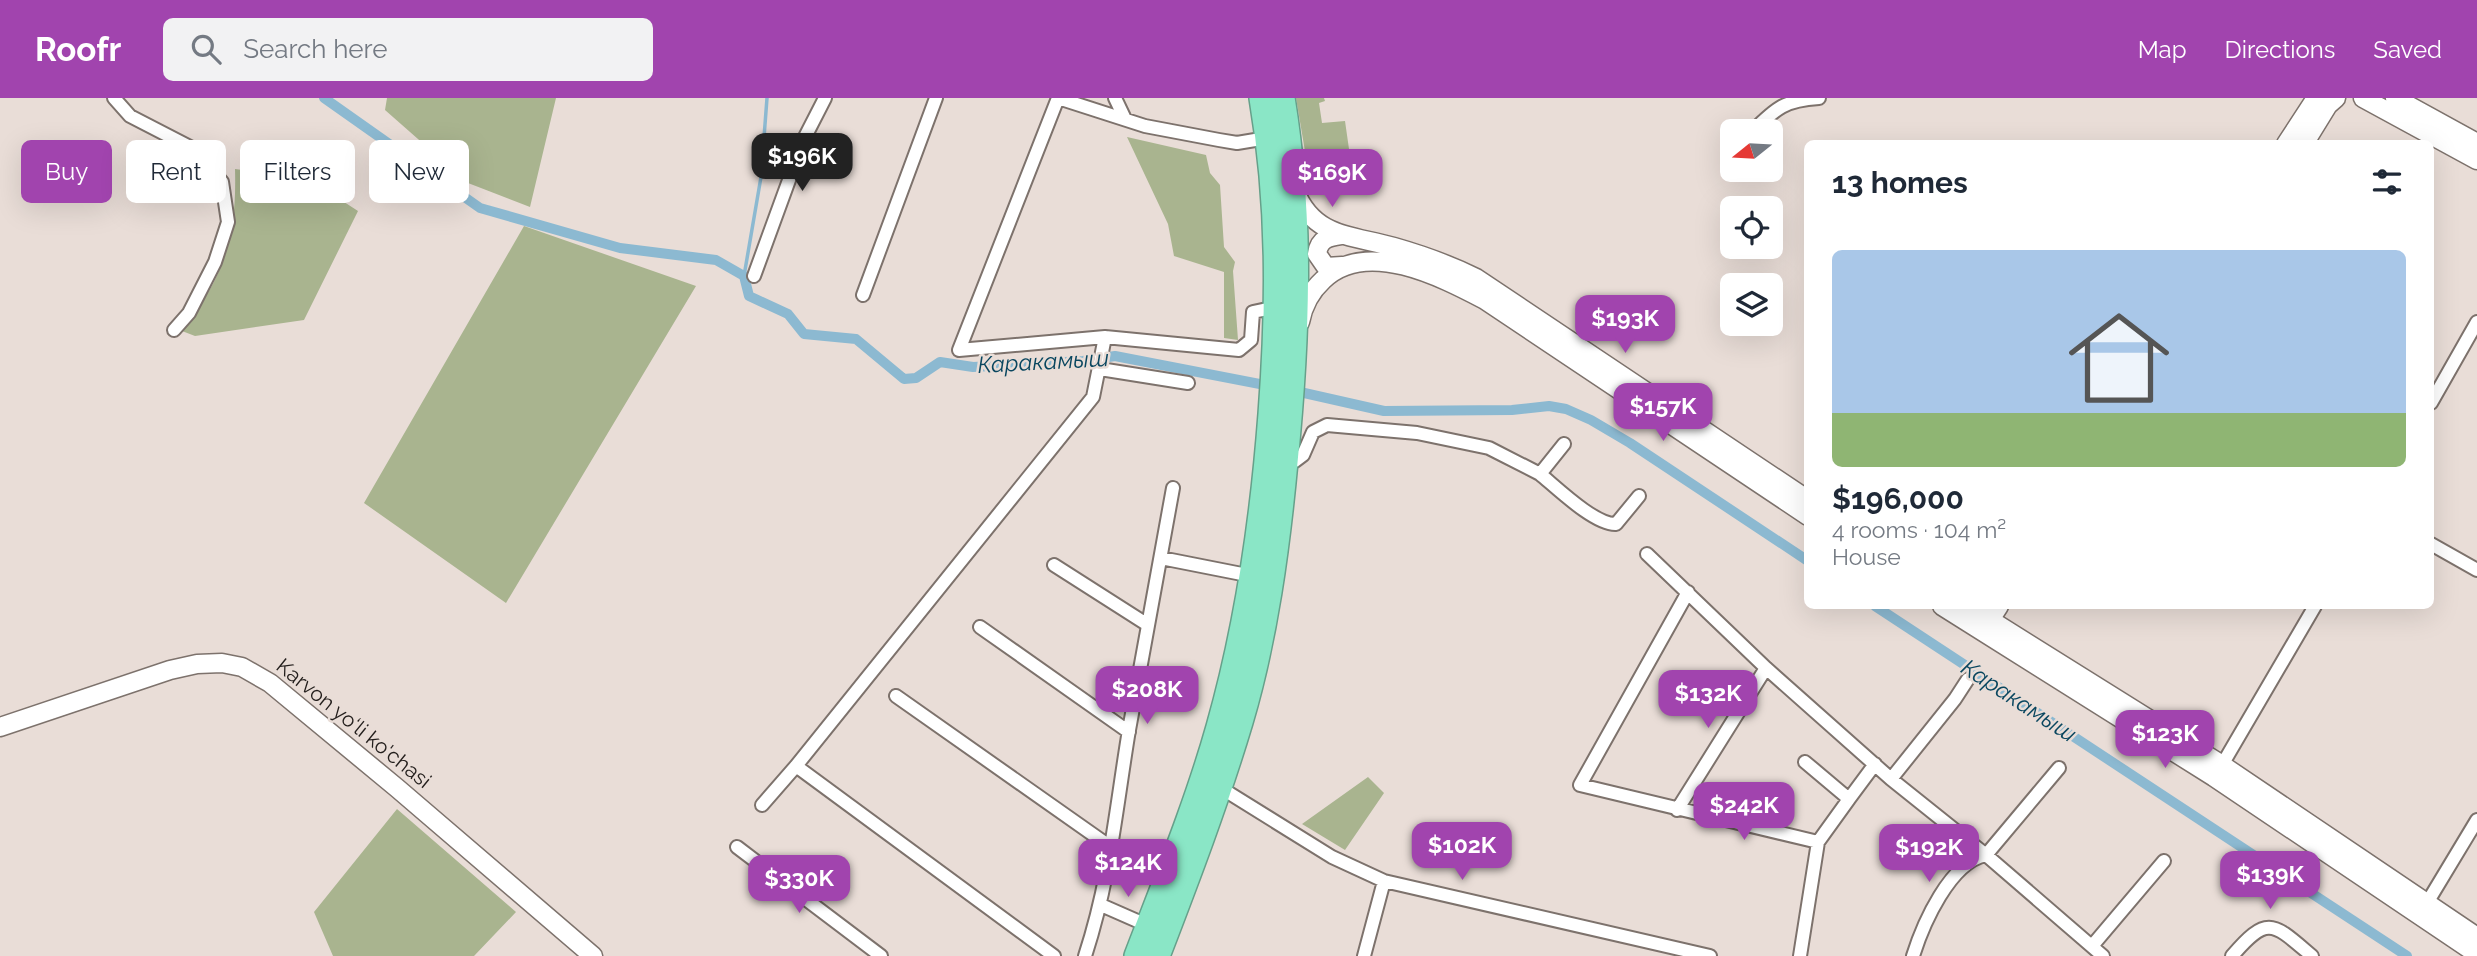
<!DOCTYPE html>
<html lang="en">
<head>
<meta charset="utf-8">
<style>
	body { margin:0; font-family:Raleway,sans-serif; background:#f2f2f3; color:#1f2937; height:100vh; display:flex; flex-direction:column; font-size:26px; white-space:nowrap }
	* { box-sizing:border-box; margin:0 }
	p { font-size:23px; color:#747a83 }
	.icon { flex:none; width:38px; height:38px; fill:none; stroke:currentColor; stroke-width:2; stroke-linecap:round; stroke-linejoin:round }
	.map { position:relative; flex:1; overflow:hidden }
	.drawer { position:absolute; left:1804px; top:42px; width:630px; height:469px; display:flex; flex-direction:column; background:#fff; border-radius:10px; box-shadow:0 7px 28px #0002 }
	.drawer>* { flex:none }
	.top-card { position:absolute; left:21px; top:42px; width:665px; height:63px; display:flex; gap:14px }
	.needle { width:46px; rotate:252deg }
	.tools { position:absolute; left:1720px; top:21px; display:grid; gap:14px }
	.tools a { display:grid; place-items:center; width:63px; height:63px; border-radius:10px; background:#fff; box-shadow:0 7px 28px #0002; font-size:35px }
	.price { position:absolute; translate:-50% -60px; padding:0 16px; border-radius:14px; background:#a144ae; color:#fff; font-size:23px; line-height:46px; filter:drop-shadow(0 2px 4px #0008) }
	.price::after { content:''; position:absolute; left:50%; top:42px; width:21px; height:16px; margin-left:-10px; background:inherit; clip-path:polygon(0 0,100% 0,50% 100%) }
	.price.active { background:#222; color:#fff }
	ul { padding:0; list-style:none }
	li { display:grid; align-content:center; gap:14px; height:371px; padding:0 28px }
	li+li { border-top:2px solid #e0e1e3 }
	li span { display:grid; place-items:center; height:217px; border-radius:10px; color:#555 }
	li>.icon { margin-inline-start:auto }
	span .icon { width:126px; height:126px; fill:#fffc; stroke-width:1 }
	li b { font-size:30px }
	h2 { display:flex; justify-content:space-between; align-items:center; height:84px; padding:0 28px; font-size:30px }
	.chip { padding:0 24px; border-radius:10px; background:#fff; box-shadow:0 7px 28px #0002; font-size:24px; line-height:63px }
	.chip.active { background:#a144ae; color:#fff }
	header { display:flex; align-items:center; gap:42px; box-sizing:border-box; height:98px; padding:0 35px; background:#a144ae; color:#fff }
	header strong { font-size:33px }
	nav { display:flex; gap:38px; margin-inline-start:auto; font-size:24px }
	.search { width:490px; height:63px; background:#f2f2f3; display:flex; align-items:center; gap:18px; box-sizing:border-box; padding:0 24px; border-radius:10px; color:#747a83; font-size:26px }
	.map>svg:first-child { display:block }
	.green { fill:#a9b48f }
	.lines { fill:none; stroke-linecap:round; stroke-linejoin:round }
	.stream { stroke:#8cb9d1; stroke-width:3.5 }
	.canal { stroke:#8cb9d1; stroke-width:10 }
	.street-casing { stroke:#7d726c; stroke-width:16 }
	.secondary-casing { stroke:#7d726c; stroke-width:21 }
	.highway-casing { stroke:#66a08a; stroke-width:26 }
	.street { stroke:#fff; stroke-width:12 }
	.secondary { stroke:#fff; stroke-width:18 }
	.highway { stroke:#8ae6c6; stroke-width:23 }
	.labels { text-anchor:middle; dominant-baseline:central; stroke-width:5; stroke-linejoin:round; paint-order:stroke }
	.street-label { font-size:21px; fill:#231e1c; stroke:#e9ddd7 }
	.water-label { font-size:23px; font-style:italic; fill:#09465f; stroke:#e9ddd7 }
</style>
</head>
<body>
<header>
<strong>Roofr</strong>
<div class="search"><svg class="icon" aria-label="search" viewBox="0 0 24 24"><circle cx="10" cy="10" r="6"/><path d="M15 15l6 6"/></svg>Search here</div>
<nav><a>Map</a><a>Directions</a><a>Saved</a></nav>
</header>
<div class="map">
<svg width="2477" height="858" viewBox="0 0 2477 858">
	<rect width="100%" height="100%" fill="#e9ddd7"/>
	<path class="green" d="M387,0h169l-26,109 -62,-24 -83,-73z
		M1296,0h28l1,3 -6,2 3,20 23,-2 6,42 -43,6z
		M1127,39l79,18 4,18 10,12 4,62 11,15 -2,9 5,69 -14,-2v-66l-50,-16 -6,-32z
		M235,71l72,9 51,33 -54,109 -109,16 -13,-5c42,-54 55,-94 53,-162z
		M524,128l172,60 -190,317 -142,-100z
		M1368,679l16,16 -39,57 -43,-26z
		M397,711l119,103 -42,44h-141l-19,-44z"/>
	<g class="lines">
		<path class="stream" d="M744,178l17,-99 6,-79"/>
		<path class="canal" d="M324,0l156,110 140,40 96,12 28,16 5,20 39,18 16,20 52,5 48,40 12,-1 24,-16 33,5 110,-6 32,-5 160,31
			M1291,292l93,21 128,-1 37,-4 17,3 25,11 39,23 178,118
			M1875,508l532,350"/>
		<defs>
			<path id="street" d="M114,0l16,18 64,33 28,33 6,40 -13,40 -26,51 -15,17
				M1058,0l-99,252 146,-13 134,13 12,-10 2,-28 24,-5
				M1058,0l87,28 74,14 18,3 30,-5
				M1115,0l10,21
				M1753,33c23,-23 32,-31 66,-33
				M754,178l50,-137 21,-41
				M863,197l73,-197
				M1100,271l88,14
				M2431,305l46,-81
				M1564,346l-24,30c17,14 55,51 76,50l23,-28
				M1286,364l9,-1 8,-6 10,-23 14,-7 90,8 72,15 51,26
				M2431,446l46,26
				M1647,456l119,114 125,111 95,76 117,101
				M1161,460l91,18
				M1054,467l94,60
				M1688,494l-108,193 238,57
				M980,529l149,105
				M896,598l216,152
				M1805,664l44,37 26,-35
				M2222,667l93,-159
				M796,668l258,190
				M1891,681l64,-80 13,-20
				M1221,690l111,69 52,24 326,75
				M762,707l34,-39 297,-369 12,-60
				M1677,712l89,-142
				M737,749l144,109
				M2427,805l50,-83
				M1101,807l41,18
				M2092,848l72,-85
				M1085,858c25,-76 31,-148 44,-226 14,-81 30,-161 44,-242
				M1364,858l20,-75
				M1800,858l18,-114 31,-43
				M1913,858c10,-32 37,-94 73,-101l73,-87
				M2232,858c36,-42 41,-33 80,0"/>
			<path id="secondary" d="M2363,0l114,62
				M2395,0l82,45
				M2286,46l30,-46
				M2304,46l24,-39 8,-7
				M1295,93c19,47 57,44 99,56 28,8 56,18 82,31l332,222
				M1342,168l-16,1 -9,-13c2,-16 12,-17 25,-19
				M1300,224c3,-16 11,-31 23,-42 43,-42 118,-3 162,20l323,216
				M1942,508l272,171 263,177
				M1968,508l254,159 255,172
				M1980,529l10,-7 9,-14
				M0,629l170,-57 27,-6 25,-1 20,4 28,16 127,105 196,168"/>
			<path id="highway" d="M1136,858c29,-76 60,-151 82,-229 29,-102 44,-207 52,-313 8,-106 9,-210 -9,-316
				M1158,858c30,-78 59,-154 83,-234 25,-84 37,-174 45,-260 12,-122 17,-243 -3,-364"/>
		</defs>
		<use href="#street" class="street-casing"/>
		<use href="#secondary" class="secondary-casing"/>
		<use href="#highway" class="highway-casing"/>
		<use href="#street" class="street"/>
		<use href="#secondary" class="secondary"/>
		<use href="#highway" class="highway"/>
	</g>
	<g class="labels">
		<g class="street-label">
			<text transform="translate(354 625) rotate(39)">Karvon yo‘li ko'chasi</text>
		</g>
		<g class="water-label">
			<text transform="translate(1043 263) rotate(-3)">Каракамыш</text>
			<text transform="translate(2019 602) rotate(33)">Каракамыш</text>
		</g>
	</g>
</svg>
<div class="tools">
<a><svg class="needle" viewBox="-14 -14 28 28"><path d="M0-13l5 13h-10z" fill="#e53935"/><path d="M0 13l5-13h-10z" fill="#747a83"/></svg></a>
<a><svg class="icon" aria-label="locate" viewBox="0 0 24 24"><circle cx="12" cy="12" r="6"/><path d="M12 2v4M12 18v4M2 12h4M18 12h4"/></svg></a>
<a><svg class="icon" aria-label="layers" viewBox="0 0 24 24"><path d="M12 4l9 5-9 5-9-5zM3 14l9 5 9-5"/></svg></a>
</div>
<b class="price active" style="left:802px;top:95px">$196K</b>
<b class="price" style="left:1332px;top:111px">$169K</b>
<b class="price" style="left:1625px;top:257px">$193K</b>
<b class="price" style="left:1663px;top:345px">$157K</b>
<b class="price" style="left:1147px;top:628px">$208K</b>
<b class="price" style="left:1708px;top:632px">$132K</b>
<b class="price" style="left:2165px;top:672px">$123K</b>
<b class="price" style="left:1744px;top:744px">$242K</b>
<b class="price" style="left:1462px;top:784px">$102K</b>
<b class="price" style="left:1929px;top:786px">$192K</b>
<b class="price" style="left:1128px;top:801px">$124K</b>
<b class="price" style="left:2270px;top:813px">$139K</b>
<b class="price" style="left:799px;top:817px">$330K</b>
<div class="top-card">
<a class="chip active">Buy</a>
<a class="chip">Rent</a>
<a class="chip">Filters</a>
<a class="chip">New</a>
</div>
<section class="drawer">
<h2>13 homes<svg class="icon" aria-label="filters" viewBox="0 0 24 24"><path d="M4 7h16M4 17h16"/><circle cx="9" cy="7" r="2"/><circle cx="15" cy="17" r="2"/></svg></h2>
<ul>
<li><span style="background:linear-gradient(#a9c7e8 75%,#8fb573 0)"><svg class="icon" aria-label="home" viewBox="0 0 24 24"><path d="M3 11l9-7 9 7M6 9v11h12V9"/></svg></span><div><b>$196,000</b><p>4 rooms · 104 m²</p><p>House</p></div></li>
</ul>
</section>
</div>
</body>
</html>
